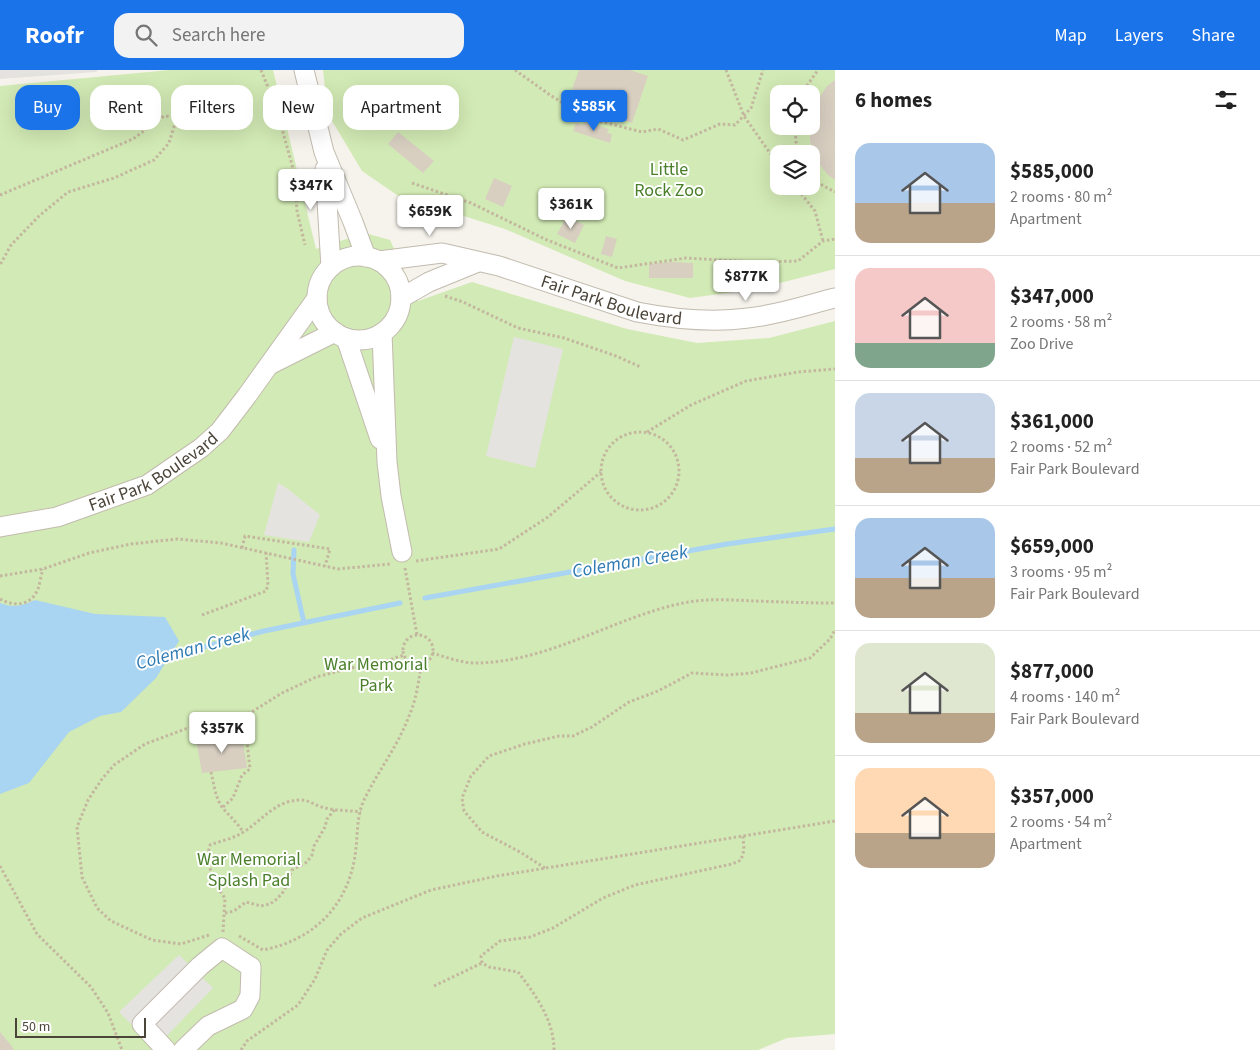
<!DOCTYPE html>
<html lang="en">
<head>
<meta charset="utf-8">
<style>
	body { margin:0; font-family:"Source Sans 3",sans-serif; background:#f2f2f2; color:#222; height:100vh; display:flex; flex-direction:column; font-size:19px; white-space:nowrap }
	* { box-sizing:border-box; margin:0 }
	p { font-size:16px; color:#767676 }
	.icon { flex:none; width:28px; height:28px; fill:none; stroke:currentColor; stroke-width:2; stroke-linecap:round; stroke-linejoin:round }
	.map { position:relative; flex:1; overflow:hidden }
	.panel { display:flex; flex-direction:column; background:#fff; width:425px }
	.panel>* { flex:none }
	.banner { position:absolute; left:15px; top:15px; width:475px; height:45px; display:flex; gap:10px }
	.fabs { position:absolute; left:770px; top:15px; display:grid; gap:10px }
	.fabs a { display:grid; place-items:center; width:50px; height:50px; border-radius:10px; background:#fff; box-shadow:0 5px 20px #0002; font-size:25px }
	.scale { position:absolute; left:15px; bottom:12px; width:131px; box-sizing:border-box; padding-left:5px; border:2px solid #4b4439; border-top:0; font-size:14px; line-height:18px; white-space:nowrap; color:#4b4439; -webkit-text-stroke:4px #fff; paint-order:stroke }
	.price { position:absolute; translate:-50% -42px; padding:0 11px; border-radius:5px; background:#fff; color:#222; font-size:16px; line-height:32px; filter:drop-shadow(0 1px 2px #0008) }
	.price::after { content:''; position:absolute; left:50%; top:30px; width:15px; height:11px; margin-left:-8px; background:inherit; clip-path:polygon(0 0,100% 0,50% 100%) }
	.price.on { background:#1a73e8; color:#fff }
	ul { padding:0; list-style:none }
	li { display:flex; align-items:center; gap:15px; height:125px; padding:0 20px }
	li+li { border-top:1px solid #e0e0e0 }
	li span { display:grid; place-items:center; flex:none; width:140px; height:100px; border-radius:15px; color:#555 }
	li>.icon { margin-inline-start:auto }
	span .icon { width:60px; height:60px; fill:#fffc; stroke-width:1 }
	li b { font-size:21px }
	h2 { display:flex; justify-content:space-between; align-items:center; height:60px; padding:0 20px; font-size:21px }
	.chip { padding:0 18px; border-radius:15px; background:#fff; box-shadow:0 5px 20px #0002; font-size:18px; line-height:45px }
	.chip.on { background:#1a73e8; color:#fff }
	header { display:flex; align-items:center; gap:30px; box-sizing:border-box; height:70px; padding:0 25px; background:#1a73e8; color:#fff }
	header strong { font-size:24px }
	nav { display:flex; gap:28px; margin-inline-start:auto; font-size:18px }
	.search { width:350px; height:45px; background:#f2f2f2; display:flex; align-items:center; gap:12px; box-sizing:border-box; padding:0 18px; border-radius:15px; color:#767676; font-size:19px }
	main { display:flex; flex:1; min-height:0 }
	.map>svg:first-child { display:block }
	.green { fill:#d2eab5; fill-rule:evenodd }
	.parking { fill:#e5e3e0 }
	.water { fill:#a9d4f2 }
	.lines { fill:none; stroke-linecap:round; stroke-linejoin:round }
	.stream { stroke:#a9d4f2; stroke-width:5 }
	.building { fill:#d8cfc1 }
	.minor-casing { stroke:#c2bbae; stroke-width:21 }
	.path { stroke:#c4b79f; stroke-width:3; stroke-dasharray:2.5 2.5; stroke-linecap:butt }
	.minor { stroke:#fff; stroke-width:19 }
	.labels { text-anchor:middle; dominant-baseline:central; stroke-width:4; stroke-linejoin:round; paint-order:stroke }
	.park-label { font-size:18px; fill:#4a7f2a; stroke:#fff }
	.street-label { font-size:18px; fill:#4b4439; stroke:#fff }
	.water-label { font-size:19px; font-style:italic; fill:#2e7ab2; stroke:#fff }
</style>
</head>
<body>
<header>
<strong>Roofr</strong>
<div class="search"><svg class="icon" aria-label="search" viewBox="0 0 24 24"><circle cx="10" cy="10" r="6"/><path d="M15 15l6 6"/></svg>Search here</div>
<nav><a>Map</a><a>Layers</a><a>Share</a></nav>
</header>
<main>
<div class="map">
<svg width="835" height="980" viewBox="0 0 835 980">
	<rect width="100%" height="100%" fill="#f6f3ec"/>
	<path class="green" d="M170,0h103l43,179 49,-16 25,7 28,61 54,-19 155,47 70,14 72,-5 66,-17v713l-48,4 -29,12h-758v-964z
		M323,0h512v199l-79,20 -66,9 -65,-17 -120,-52 -108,-34 -35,-24 -34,-57zM779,24h32v32h-32zM779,84h32v32h-32z"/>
	<path class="parking" d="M0,0h98l-2,2 -96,7z
		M514,267l49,12 -28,119 -49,-12z
		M278,413l10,6 32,26 -11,27 -45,-7z
		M179,885l34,33 -58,60 -36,-36z"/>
	<path class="water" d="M35,530l60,14 70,3 14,24 -23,37 -35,34 -21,4 -31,16 -40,51 -29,11v-191c14,5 21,3 35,-3z"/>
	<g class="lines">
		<path class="stream" d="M294,480l-1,24 11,49
			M425,528l302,-54 108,-15
			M165,587l99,-26 136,-28"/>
	</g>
	<path class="building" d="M579,0h51l18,6 -16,47 -53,-18 4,-12 -11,-4z
		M835,10v100l-7,-5 -12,-15 -6,-19v-15h1v-10l5,-14 11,-16z
		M585,52l24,7 -2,4 5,1 -2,9 -37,-12 3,-8 6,2z
		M398,62l36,29 -11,12 -35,-29z
		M494,108l18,8 -9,21 -18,-8z
		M567,146l17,9 -9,18 -18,-9z
		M606,166l11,3 -5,18 -11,-3z
		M671,192l22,1v15h-44v-14z
		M242,665l5,33 -45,5 -6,-34z
		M0,962l14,17 -2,1h-12z"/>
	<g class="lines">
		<defs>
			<g id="minor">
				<path d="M304,0l20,82 29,70 13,35"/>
				<path d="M325,99l6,98"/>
				<circle cx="359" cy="228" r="42"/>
				<path id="s1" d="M379,191l63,-8 57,13 138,46c36,7 75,11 111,6 30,-3 59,-13 87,-20"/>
				<path d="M401,228l28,-16 49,-20"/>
				<path d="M382,263l5,129 4,34 11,56"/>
				<path d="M346,268l34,101"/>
				<path d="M271,294l64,-32"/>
				<path id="s2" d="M0,457l57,-10 90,-32 54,-37 19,-17 26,-34 71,-99"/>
				<path d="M166,980l-24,-26 58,-58 22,-18 29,19 -1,29 -7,13 -35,17 -25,24"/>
			</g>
		</defs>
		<use href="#minor" class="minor-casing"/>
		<path class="path" d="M261,0l15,37 18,65 3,39 8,34
			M515,0l35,25 37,23 55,14 16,-3 25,11 37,-16 15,1 16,-17 12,-38
			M726,0l18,46 35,50
			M801,24l17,-24
			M795,56l1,16 5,12
			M811,103l11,12 13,7
			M412,113l59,20 76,37 71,28 68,-10 68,4 44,-1 25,-20 12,-2
			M795,116l20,25 8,30
			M0,125l133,-56 31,-23 13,1 -8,26 -15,17 -40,18 -46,14 -29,24 -28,29 -11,20
			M445,226l18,6 55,26 46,10 52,18 25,11
			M601 401a39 39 0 1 1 78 0a39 39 0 1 1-78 0Z
			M647,362l44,-27 55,-24 52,-9 37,-3
			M242,478l3,-12 85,13 -5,17
			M416,491l83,-12 49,-32 53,-45
			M405,498l12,67
			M0,506l43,-7 46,-16 42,-9 46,-5 44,4 117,26 52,-5
			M0,529c14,8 31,7 38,-10 2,-6 3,-14 5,-20
			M202,545l64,-24 2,-6 -2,-33
			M403 580a15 15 0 1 1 30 0a15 15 0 1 1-30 0Z
			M432,583c14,4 29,10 44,10 74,-1 136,-45 207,-60 23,-5 49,-3 72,-2 27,1 53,2 80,2
			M211,702c3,12 4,25 11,35 7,9 15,15 21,25
			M223,737l10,-9 9,-23 8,-6 -6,-54
			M0,796l37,68 54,53 17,26 14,37
			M545,798l-25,-16 -38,-20 -18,-21 -2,-13 9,-22 18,-20 36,-12 34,-8h14l19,-9 37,-25 29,-11 34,-18 36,2 23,-2 59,-15 20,-19 5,-9
			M225,843l9,-2 12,-9 15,4 9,-2 7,-5 7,-8 8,-21 15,-8 5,-7 2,-9 11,-19 2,-8 8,-10
			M223,862l2,-34c-10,-13 -21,-36 -15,-53 10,-4 22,-6 32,-12 20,-12 33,-33 59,-33 7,0 12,4 18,6 13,5 28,4 42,6
			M209,865l-28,9 -29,-4 -41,-19 -14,-13 -15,-31 -5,-50 11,-27 14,-21 12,-14 31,-21 43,-16 62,-15 32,-20 34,-16 35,-9 26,-4 27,-9
			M239,866l24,14c50,-10 84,-43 92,-94 3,-18 1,-39 9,-56 14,-29 34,-54 45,-84 7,-16 10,-34 12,-52
			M434,916l48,-23
			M241,980l6,-9 51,-36 17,-26 12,-29 14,-16 21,-16 69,-28 66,-14 338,-55
			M554,980c0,-30 -19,-56 -36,-78l-29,-5 -7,-4 -1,-7 19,-15 30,-4 23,-9 50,-30 32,-13 97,-21 9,-4 3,-10 -1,-14"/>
		<use href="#minor" class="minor"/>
	</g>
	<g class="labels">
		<g class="park-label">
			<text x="669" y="99">Little<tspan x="669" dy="21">Rock Zoo</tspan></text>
			<text x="376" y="594">War Memorial<tspan x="376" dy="21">Park</tspan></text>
			<text x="249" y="789">War Memorial<tspan x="249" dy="21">Splash Pad</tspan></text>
		</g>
		<g class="street-label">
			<text stroke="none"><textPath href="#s1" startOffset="240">Fair Park Boulevard</textPath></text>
			<text stroke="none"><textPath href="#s2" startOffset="165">Fair Park Boulevard</textPath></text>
		</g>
		<g class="water-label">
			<text transform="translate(630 492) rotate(-10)">Coleman Creek</text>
			<text transform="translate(193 579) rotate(-15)">Coleman Creek</text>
		</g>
	</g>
</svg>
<div class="fabs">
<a><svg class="icon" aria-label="locate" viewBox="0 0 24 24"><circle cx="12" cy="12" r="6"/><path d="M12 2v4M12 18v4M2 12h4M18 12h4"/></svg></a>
<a><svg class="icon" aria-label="layers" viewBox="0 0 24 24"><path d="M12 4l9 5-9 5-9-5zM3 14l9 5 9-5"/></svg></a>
</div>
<div class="scale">50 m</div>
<b class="price on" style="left:594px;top:62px">$585K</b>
<b class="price" style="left:311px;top:141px">$347K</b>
<b class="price" style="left:571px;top:160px">$361K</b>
<b class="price" style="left:430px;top:167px">$659K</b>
<b class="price" style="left:746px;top:232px">$877K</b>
<b class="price" style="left:222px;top:684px">$357K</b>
<div class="banner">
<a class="chip on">Buy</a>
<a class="chip">Rent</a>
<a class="chip">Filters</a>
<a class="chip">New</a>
<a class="chip">Apartment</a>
</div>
</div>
<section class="panel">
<h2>6 homes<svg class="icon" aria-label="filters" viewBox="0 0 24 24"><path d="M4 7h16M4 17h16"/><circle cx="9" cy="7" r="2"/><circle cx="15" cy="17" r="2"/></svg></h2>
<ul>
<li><span style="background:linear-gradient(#a9c7e8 60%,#b9a48a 0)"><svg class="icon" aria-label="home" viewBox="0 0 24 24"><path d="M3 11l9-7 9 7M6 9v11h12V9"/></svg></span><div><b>$585,000</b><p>2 rooms · 80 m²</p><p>Apartment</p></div></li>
<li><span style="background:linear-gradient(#f6c9c9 75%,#7fa58c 0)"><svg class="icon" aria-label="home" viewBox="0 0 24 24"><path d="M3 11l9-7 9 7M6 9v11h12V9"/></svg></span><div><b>$347,000</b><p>2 rooms · 58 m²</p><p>Zoo Drive</p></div></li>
<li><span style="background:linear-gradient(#c9d6e8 65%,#b9a48a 0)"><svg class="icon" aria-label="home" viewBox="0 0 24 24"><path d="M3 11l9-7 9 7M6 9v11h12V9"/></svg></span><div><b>$361,000</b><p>2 rooms · 52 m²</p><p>Fair Park Boulevard</p></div></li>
<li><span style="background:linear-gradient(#a9c7e8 60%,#b9a48a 0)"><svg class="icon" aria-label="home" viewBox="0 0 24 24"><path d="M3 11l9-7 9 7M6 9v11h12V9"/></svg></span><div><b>$659,000</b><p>3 rooms · 95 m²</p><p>Fair Park Boulevard</p></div></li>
<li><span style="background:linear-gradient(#dfe7d0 70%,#b9a48a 0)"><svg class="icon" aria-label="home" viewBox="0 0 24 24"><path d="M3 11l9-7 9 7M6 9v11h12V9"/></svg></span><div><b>$877,000</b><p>4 rooms · 140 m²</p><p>Fair Park Boulevard</p></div></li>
<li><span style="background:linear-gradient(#ffd9b3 65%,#b9a48a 0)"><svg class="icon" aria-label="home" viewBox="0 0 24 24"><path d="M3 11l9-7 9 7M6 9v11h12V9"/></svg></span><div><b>$357,000</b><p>2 rooms · 54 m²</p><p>Apartment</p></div></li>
</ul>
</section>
</main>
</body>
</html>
